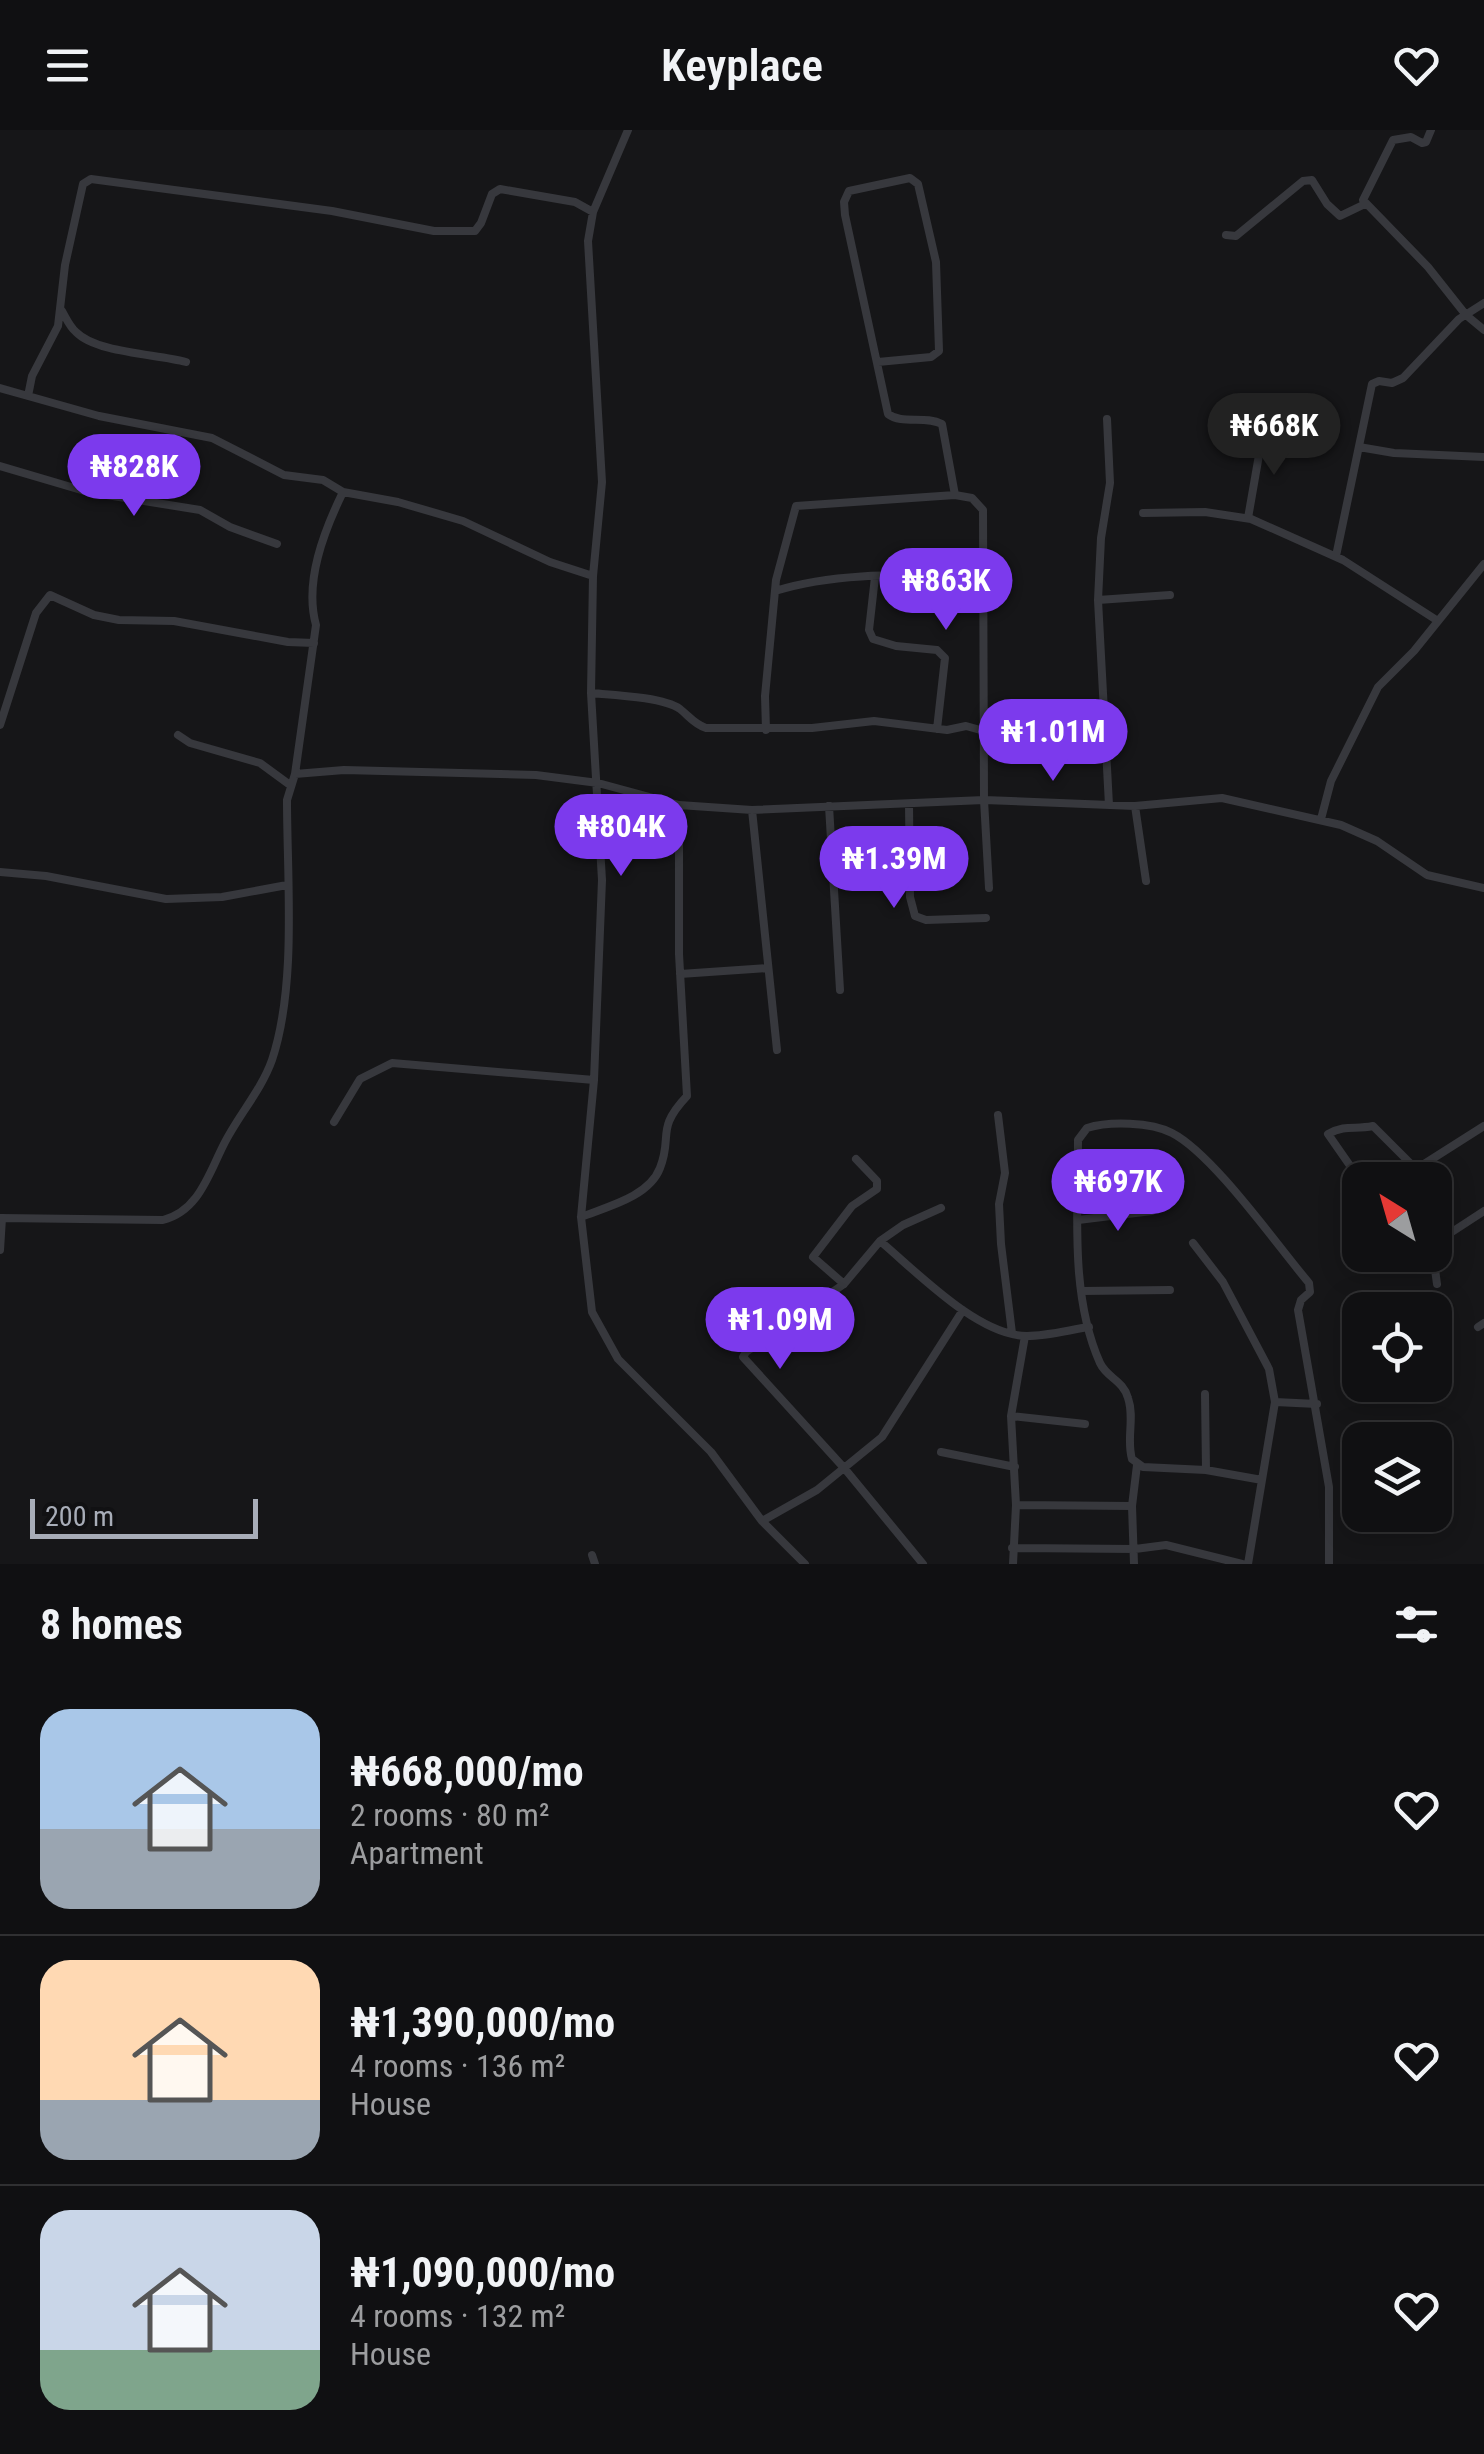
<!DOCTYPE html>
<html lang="en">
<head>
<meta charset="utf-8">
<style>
	body { margin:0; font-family:"Roboto Condensed",sans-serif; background:#1e1e20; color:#f1f3f6; height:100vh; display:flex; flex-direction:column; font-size:38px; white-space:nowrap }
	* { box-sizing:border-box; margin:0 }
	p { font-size:32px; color:#9c9d9f }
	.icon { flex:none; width:55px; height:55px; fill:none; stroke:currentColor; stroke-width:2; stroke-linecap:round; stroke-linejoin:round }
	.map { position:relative; height:1434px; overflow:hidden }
	.side { display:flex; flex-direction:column; background:#101012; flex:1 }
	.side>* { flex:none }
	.needle { width:65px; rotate:323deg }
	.controls { position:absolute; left:1342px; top:1032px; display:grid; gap:20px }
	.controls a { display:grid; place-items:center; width:110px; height:110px; border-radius:20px; background:#101012; box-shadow:0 5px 25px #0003,0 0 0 2px #303032; font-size:50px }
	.scale { position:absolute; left:30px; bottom:25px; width:228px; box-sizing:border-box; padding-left:10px; border:5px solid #a8adb8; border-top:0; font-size:28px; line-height:35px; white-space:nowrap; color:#a8adb8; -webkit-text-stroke:8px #111113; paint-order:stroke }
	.price { position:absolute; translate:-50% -85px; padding:0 22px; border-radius:35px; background:#7c3aed; color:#fff; font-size:32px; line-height:65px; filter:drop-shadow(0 2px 5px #0008) }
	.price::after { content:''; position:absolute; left:50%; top:60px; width:30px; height:22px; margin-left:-15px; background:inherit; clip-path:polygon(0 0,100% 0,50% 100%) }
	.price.current { background:#222; color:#fff }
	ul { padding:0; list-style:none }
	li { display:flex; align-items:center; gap:30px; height:250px; padding:0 40px }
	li+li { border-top:2px solid #303032 }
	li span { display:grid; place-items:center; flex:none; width:280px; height:200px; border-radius:30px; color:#555 }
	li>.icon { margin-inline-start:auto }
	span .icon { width:120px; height:120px; fill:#fffc; stroke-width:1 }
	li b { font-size:42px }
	h2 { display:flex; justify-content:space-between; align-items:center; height:120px; padding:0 40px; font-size:42px }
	header { display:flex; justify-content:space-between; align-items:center; height:130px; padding:0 40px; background:#101012; font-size:45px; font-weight:600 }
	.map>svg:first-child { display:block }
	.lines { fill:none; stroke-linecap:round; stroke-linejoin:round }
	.street { stroke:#37383d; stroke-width:8 }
</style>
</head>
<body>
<header><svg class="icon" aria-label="menu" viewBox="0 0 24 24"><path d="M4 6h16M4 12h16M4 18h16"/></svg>Keyplace<svg class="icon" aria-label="heart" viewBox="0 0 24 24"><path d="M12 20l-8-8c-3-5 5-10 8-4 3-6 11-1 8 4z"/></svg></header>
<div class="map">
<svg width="1484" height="1434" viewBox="0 0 1484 1434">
	<rect width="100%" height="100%" fill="#161618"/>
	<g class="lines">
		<path class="street" d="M628,0l-35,82 -5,29 14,241 -9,94 -2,117 11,187 -8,200 -13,137 11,95 26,47 93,93 51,69 43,43
			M1431,0l-5,12 -4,1 -11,-6 -18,3 -30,60 65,67 38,48 18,15
			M593,82l-18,-10 -75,-13 -8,5 -11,29 -6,8h-41l-102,-20 -241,-32 -8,5 -18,81 -7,61 -26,50 -4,20 71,20 113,22 72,37 39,5 20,12 55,10 65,19 87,41 43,14
			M1226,105l10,1 67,-55 9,-1 15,24 13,12 25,-12
			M62,181c4,7 8,16 14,21 20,21 81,22 110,30
			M878,232l53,-5 8,-6 -3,-89 -18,-78 -8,-6 -61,13 -5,11 1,13 43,199c14,11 37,1 54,10l13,71
			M0,258l28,8
			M1107,289l3,64 -9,55 -3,62 11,205
			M1359,317l35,6 90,4
			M0,336l88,26 112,18 30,17 47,17
			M1143,383l62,-1 46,7 92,41 95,61
			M1248,388l15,-86
			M1336,426l36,-172 7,-3 13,2 11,-5 56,-59 25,-16
			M875,447l-6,53 4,9 23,7 41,4 8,8 -8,71
			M775,461c61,-19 127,-16 190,-15l19,7
			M1098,470l72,-5
			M591,563c22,2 72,4 89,16 10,8 14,15 26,19h106l62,-7 73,9 19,-4 18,5
			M0,595l36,-112 14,-18 44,20 25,5 55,1 114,21 26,1
			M766,600l-1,-34 11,-116 20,-74 159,-11 17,3 11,12 1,290 5,88
			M178,605l12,8 70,20 30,22
			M295,644l21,-149c-12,-43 8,-94 27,-133
			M909,674l1,93 5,19 11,4 60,-2
			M829,676l11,184
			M1135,676l11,75
			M752,680l25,240
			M1321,689l10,-38 47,-94 36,-36 70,-87
			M0,742l46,4 120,23 56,-2 65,-12
			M680,844l88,-6
			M998,985l7,58 -6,31 2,40 11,89
			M334,992l26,-43 32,-16 202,17
			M1360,1050l-32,-46c19,-10 26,-4 45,-8l42,42
			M1399,1050l85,-54
			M581,1087c25,-10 68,-20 79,-49 13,-33 -5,-38 27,-72l-8,-142v-149
			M0,1088l163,2c35,-9 45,-44 60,-74 14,-29 38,-55 49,-86 25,-75 15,-180 15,-260l8,-26 49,-4 192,5 62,8 81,22 73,5 232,-10 151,6 87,-8 119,27 36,16 50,34 57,13
			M1078,1090l74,-9
			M880,1111c37,31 98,95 147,95 20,0 42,-6 62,-9
			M1193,1113l30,39 46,87 6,33 -27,162
			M1435,1113l49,-32
			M0,1120l2,-32
			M1433,1125l4,29
			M844,1154l-31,-27 39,-51 25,-17v-8l-21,-22
			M1082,1161l88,-1
			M1478,1197l6,-4
			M1205,1264l1,76
			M1275,1272l42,2
			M1011,1286l74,8
			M941,1322l74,15
			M1262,1350l-56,-10 -63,-3 -11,-8c-6,-20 3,-41 -4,-61 -5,-18 -21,-20 -28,-35 -30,-67 -22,-151 -22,-223l9,-12c22,-7 64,-6 85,5 41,21 104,111 137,150l1,9 -9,8 -3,10 31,177v77
			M1016,1375l116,1
			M762,1391l55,-31 65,-53 81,-127
			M1012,1418l123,1 31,-4 76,19
			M592,1425l3,9
			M923,1434l-78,-95 -102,-112 3,-5 98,-68 36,-43 23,-16 38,-17
			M1013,1434l3,-59 -5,-89 14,-80
			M1134,1434l-2,-58 5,-41"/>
	</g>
</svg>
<div class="controls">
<a><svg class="needle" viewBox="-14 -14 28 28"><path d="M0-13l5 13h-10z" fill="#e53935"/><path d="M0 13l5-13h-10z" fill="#9c9d9f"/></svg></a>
<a><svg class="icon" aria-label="locate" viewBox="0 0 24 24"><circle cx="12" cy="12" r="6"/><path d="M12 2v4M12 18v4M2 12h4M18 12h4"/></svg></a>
<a><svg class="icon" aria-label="layers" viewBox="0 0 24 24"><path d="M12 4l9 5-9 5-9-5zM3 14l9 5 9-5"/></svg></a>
</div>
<div class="scale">200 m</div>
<b class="price current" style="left:1274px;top:348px">₦668K</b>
<b class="price" style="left:134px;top:389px">₦828K</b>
<b class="price" style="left:946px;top:503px">₦863K</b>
<b class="price" style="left:1053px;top:654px">₦1.01M</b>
<b class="price" style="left:621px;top:749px">₦804K</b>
<b class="price" style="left:894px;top:781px">₦1.39M</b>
<b class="price" style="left:1118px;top:1104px">₦697K</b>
<b class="price" style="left:780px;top:1242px">₦1.09M</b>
</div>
<section class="side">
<h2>8 homes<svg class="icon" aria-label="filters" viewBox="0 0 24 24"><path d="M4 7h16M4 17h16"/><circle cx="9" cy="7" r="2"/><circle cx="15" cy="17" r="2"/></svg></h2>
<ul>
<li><span style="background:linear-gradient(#a9c7e8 60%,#9aa5b1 0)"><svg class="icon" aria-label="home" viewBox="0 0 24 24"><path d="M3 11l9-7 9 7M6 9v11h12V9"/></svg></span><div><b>₦668,000/mo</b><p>2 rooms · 80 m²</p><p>Apartment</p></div><svg class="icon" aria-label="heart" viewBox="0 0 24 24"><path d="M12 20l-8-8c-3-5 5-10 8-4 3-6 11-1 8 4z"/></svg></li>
<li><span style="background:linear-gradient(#ffd9b3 70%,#9aa5b1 0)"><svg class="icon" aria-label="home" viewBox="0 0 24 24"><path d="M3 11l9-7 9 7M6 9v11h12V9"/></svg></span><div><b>₦1,390,000/mo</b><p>4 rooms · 136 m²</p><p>House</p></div><svg class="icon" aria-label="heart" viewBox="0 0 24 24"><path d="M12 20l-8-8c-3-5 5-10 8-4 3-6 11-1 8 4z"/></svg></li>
<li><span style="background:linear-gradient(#c9d6e8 70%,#7fa58c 0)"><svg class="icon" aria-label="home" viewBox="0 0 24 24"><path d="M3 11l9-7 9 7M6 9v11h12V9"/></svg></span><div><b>₦1,090,000/mo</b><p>4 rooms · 132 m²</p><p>House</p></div><svg class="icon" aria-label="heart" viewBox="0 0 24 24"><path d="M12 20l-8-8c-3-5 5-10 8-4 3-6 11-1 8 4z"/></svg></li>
</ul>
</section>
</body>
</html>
